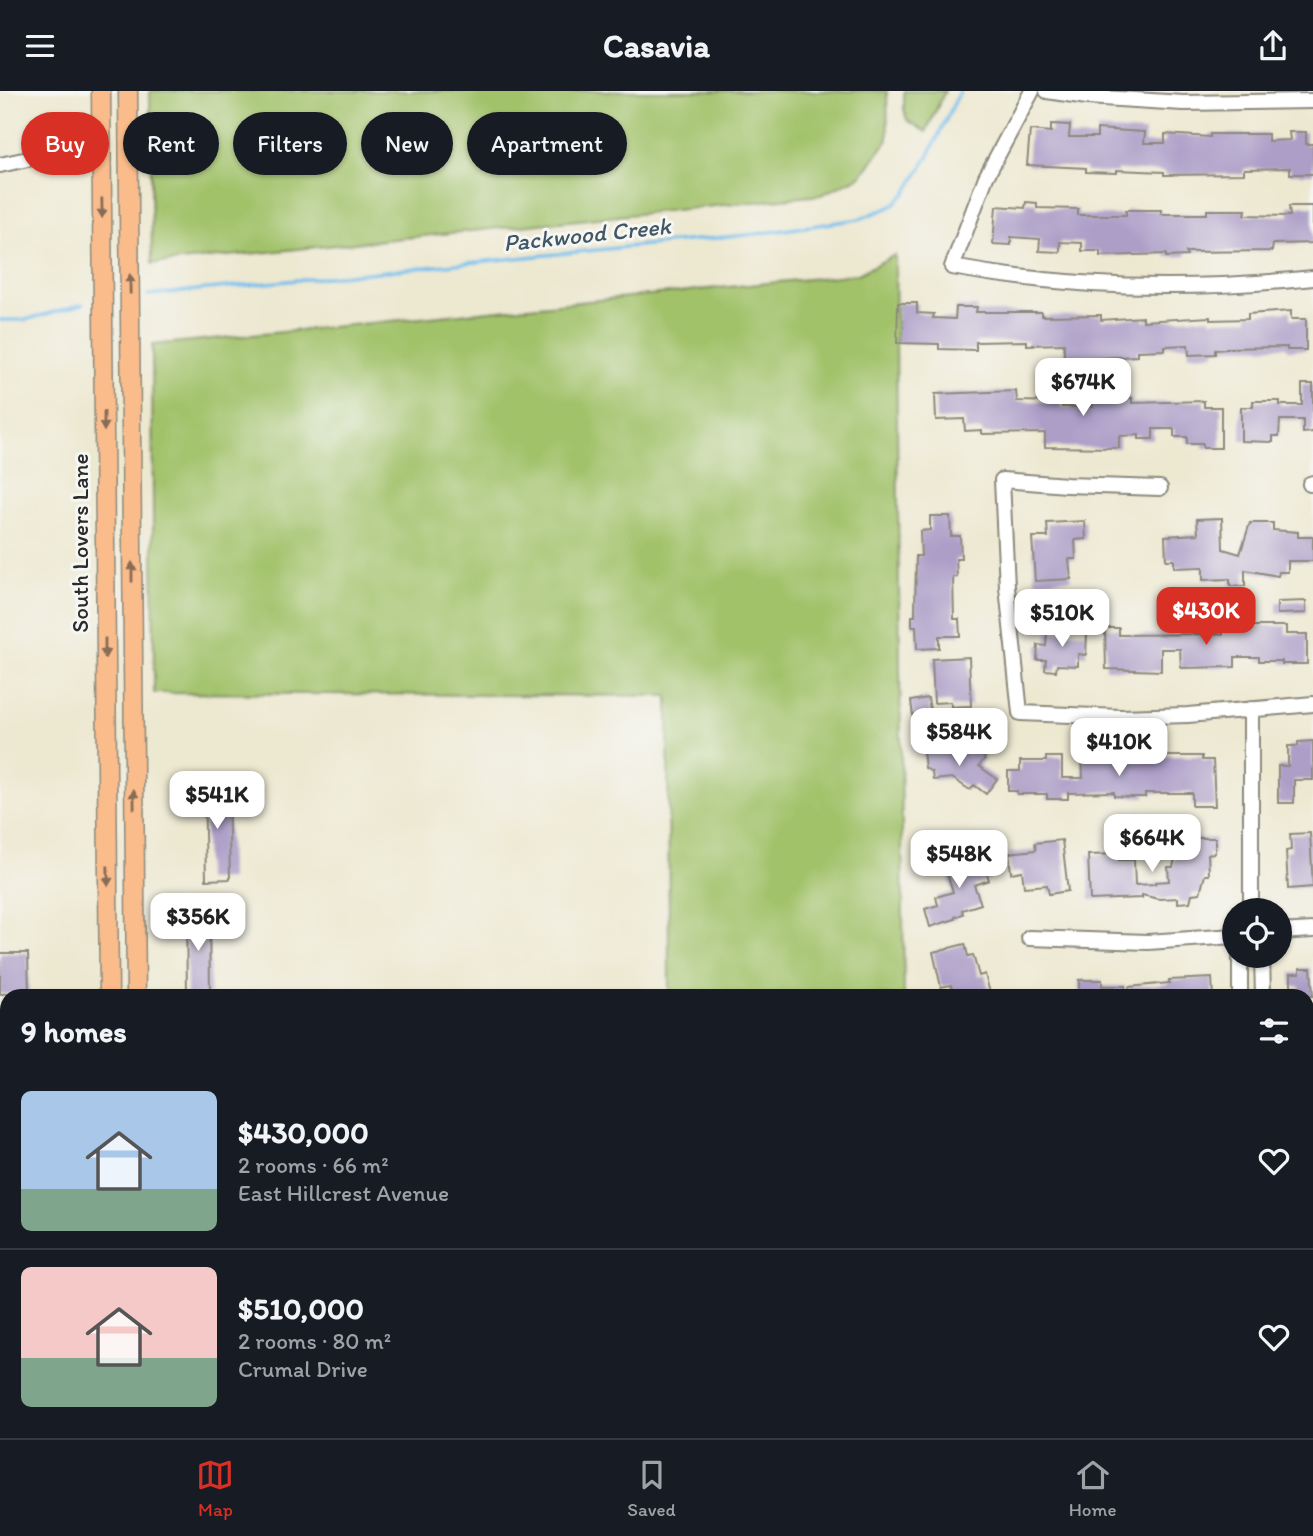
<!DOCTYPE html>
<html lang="en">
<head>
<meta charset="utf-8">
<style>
	body { margin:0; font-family:Itim,sans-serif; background:#20242c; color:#f1f3f6; height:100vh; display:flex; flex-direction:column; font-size:26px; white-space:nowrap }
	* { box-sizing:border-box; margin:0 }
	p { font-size:23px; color:#9ea1a6 }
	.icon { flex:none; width:38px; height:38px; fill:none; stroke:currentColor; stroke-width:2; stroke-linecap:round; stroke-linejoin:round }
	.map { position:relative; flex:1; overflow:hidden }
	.details { position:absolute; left:0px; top:898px; width:1314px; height:450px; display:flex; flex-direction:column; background:#171b24; border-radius:21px 21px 0 0; box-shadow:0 2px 5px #0004 }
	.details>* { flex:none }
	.top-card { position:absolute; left:21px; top:21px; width:700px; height:63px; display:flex; gap:14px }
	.controls { position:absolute; left:1222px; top:807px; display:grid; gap:14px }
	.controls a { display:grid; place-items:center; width:70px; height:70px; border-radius:50%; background:#171b24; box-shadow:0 2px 5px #0004; font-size:35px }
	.price { position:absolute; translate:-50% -60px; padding:0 16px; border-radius:14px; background:#fff; color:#222; font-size:23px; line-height:46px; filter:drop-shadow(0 2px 4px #0008) }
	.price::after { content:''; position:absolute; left:50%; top:42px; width:21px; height:16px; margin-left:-10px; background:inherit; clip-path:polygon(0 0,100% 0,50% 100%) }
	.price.active { background:#d93025; color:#fff }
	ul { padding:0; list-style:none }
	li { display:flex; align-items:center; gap:21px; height:175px; padding:0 21px }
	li+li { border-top:2px solid #363941 }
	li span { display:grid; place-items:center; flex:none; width:196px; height:140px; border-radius:10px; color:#555 }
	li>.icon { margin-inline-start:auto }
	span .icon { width:84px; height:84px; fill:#fffc; stroke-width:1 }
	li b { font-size:30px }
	h2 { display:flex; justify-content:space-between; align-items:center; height:84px; padding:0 21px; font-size:30px }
	.chip { padding:0 24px; border-radius:32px; background:#171b24; box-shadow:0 2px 5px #0004; font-size:24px; line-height:63px }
	.chip.active { background:#d93025; color:#fff }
	header { display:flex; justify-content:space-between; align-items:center; height:91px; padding:0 21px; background:#171b24; font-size:32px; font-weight:800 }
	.tab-bar { display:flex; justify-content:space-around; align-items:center; height:98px; border-top:2px solid #363941; background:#171b24; font-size:19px; color:#9ea1a6 }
	.tab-bar a { display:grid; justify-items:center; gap:4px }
	.tab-bar .active { color:#d93025 }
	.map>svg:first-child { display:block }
	.green { fill:#a2c26a; stroke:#66764a; stroke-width:2 }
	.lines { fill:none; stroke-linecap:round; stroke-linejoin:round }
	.stream { stroke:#75beed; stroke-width:3.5 }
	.building { fill:#ac9ec7 }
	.minor-casing { stroke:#8c8a7e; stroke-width:18 }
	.major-casing { stroke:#8c8a7e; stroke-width:21 }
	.minor { stroke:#fff; stroke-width:14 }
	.major { stroke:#fabc8b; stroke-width:18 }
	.oneway { fill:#886c56 }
	.labels { text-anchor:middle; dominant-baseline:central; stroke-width:6; stroke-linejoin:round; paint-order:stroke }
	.street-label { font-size:23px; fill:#2b2b2b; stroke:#f6f6f2 }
	.water-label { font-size:24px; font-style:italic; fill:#415765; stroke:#f6f6f2 }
</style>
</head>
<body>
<header><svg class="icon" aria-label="menu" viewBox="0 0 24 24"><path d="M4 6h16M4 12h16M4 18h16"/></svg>Casavia<svg class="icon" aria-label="share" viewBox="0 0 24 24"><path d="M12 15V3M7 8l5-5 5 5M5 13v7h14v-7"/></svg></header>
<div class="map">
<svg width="1313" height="1347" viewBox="0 0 1313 1347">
	<rect width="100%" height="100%" fill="#f6f6f2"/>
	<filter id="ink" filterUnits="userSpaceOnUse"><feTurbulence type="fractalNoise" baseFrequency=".0143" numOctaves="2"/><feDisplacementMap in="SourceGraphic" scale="14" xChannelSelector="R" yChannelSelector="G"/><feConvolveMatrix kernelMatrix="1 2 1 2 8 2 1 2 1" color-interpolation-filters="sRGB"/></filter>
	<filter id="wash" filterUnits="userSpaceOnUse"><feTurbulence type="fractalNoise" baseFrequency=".00686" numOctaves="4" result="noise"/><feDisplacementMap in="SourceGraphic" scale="28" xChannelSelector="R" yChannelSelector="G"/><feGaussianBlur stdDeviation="1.57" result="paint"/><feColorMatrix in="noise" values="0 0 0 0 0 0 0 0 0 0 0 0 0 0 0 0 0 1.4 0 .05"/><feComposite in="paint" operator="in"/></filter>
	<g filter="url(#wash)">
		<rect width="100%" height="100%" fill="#ede8d0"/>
		<path class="green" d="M150,0h737l1,49 -27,36 -40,19 -669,69z
			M904,0h41l-19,41 -19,-12 -3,-11z
			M895,164l9,741h-235l-1,-300 -514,-3 -2,-348 706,-71z
			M156,1340h282v7h-283z"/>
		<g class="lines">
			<path class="stream" d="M148,204l608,-61 103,-15 31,-12 16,-14 22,-36 32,-66
				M0,229h25l58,-16"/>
		</g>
		<g id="blocks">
			<path class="building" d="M1051,33l19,1 -1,12h28v-8l15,1 33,2 -1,11h21v-9l45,3v-3h58v7l22,-1 -1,-8h17v12h7v30h-23v-6l-46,1v5l-80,1v-3l-47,-2v3l-31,-1v-4l-59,-3 3,-35 21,2z
				M1026,111l11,1v5l41,1v6h48v-5h35v4h46v-4h39l-1,5 45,1 -1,-10h24v37l-40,1 -1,7 -86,1 1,4 -21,1v-3l-66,2v-5h-18v-8l-22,-1v10l-21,-1 1,-12 -29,-2v8l-18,-1 3,-38 29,2z
				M898,212h19v10l17,1 -1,4 22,1 1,-12h21l-1,5h66v4l59,-1v5l42,-3v4l67,-4v3l38,-1v-5l43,-3v8h15v31h-19v-3l-61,1v1l-11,1v4l-26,1 -1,-10 -23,1v4l-28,1v5l-73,4v-16l-37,1v-4l-51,1v8l-37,-1v-5l-42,-1z
				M1092,288h19v11h11v8h10v5l72,-2v6h17v41h-18v-4h-16v-7h-13v-8h-21v10h-14v-4l-20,1v12l-74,-1v-14l-63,1v-4l-17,1 -1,-12 -28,1 -1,-26 81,-3 1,10 45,1v5h31z
				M1302,293h11v48l-10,1v-13h-23l-1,16h-6v6l-32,-1v-34h12v-6h27v4h22z
				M930,425h20l1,20h9l1,23h-5l1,18h-4l1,42h5l1,17h-21v12l-22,1 -1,-23h-4v-10h3l1,-60h5l-1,-25 10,-1z
				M1222,427l1,31 17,5 10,-31h23v7l25,2v5h15v24h-25v11h-9l-1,4 -33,-6v16h-15v-7l-27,1v-13l-29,1v-8h-8l-1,-24 33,-2 -1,-15z
				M1085,430l1,18 -11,1 1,19h-7l2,20 -36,2 -3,-44h16l-1,-14z
				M1306,510v12l-29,1v-12z
				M1234,522v13h52v8h21v30h-25v-3h-23v-4h-24v10l-54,1 -1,-19h-19v22l-55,-2 -1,-41h14v7l104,-1 -1,-20z
				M1047,541l40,1 -1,22 -8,-1v12l-21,-1 -1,6 -11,-1 1,-10h-9l1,-15 8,1z
				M969,566l2,49 -20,1v-5l-17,1 -2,-44z
				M928,607l5,30 -18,3 -4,-30z
				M1313,650v39h-19v23h-16v-37h10v-20h10v-4z
				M958,656l10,7 4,-6 13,10 -6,8 18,13 -11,15 -12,-9 -4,5 -18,-12 -19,2 -1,-8 -7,-4 -2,-17z
				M1106,663v3h20v4h29v-5h47v4h11l2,46h-23v-13h-47v4h-13l-18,-1v-4l-46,1v6h-21v-5h-30v-3h-9v-20h12v-10h26v-4h16v21h21l-1,-23z
				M228,692l2,96 -24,1 -2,-96z
				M1310,742l3,54 -25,2 -2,-38 5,-1 -1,-16z
				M1180,747h35v15l-7,1 1,21h-4l-5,18 -8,1 -2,8 -12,1v-5l-19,1 -17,-4v3l-52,2 -2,-45 31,-1v6h15l1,25 20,-1v-2l14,-1 -1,-14h5z
				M1062,749l6,51 -19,3 -2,-9 -23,2 -2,-16 -11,2 -2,-20 27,-3 -1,-7z
				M980,762l9,27 -15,5 7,19 -19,6 1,4 -8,3v2l-25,8 -5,-18 13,-4 -2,-8 17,-5 -9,-27z
				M209,820l1,83 -23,1 -1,-83z
				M965,853l3,12 5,-1 6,21 6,-2 5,19 -10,3h-26l-3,-11 -10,2 -8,-35z
				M0,862h28l1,40 -29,1z
				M1300,877h11l2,28h-13v-10h-9v-13h9z
				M1212,887l1,18h-83l-1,-9 40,-4v-3z
				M1079,889h23v6h23v10h-46z"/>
		</g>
	</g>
	<g filter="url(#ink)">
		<use href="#blocks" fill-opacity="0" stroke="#8c8a7e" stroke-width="2"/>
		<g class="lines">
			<defs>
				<path id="minor" d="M1032,0l-46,86 -34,90c120,22 240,24 361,11
					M1047,0l40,6 96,6 130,-2
					M0,74l46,-10 55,-3
					M1310,393l3,-1
					M1160,397l-93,-3 -65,-5 5,107 13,126 101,4 67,-2 125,-11
					M1251,819v-201
					M1279,841l34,-2
					M1029,847l119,4 86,-6
					M1262,864l1,41
					M1240,905v-41
					M1307,1121h6
					M1307,1271h6
					M484,1347l1,-7
					M1139,1347l6,-7"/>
				<path id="major" d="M101,0l8,905
					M128,0l8,905
					M1307,989h6
					M0,997l7,-1
					M1307,1008h6
					M108,1347v-7
					M134,1347v-7"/>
			</defs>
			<use href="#minor" class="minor-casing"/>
			<use href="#major" class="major-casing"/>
			<use href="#minor" class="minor"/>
			<use href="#major" class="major"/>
		</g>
		<defs><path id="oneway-solid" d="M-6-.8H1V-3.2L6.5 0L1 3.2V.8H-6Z" transform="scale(1.75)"/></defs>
		<g class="oneway">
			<use href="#oneway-solid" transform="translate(102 117) rotate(89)"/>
			<use href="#oneway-solid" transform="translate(130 193) rotate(-91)"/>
			<use href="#oneway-solid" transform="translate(104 330) rotate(90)"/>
			<use href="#oneway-solid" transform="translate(132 481) rotate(-90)"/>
			<use href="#oneway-solid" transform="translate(105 557) rotate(90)"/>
			<use href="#oneway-solid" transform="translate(134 708) rotate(-91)"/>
			<use href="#oneway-solid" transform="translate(108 785) rotate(89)"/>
		</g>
	</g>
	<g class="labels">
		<g class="street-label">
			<text transform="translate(80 452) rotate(-90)">South Lovers Lane</text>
		</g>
		<g class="water-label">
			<text transform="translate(587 143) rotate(-6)">Packwood Creek</text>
		</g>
	</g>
</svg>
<div class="controls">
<a><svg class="icon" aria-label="locate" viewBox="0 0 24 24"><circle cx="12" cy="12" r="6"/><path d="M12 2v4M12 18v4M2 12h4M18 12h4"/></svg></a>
</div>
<b class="price" style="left:1083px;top:327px">$674K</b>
<b class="price active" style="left:1206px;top:556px">$430K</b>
<b class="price" style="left:1062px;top:558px">$510K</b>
<b class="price" style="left:959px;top:677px">$584K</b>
<b class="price" style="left:1119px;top:687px">$410K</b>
<b class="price" style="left:217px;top:740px">$541K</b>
<b class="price" style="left:1152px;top:783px">$664K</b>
<b class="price" style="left:959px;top:799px">$548K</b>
<b class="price" style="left:198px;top:862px">$356K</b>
<div class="top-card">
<a class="chip active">Buy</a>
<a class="chip">Rent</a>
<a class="chip">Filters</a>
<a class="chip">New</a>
<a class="chip">Apartment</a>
</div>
<section class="details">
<h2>9 homes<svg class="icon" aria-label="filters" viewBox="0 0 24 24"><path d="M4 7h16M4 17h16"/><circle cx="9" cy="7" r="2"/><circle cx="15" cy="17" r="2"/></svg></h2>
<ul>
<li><span style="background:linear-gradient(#a9c7e8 70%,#7fa58c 0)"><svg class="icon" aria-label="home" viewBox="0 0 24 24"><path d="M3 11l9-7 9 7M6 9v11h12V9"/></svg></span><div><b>$430,000</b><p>2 rooms · 66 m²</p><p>East Hillcrest Avenue</p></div><svg class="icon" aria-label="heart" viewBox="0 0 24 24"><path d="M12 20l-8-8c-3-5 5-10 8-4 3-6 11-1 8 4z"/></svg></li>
<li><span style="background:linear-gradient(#f6c9c9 65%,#7fa58c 0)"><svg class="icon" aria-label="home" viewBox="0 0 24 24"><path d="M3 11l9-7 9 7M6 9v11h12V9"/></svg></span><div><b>$510,000</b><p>2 rooms · 80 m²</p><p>Crumal Drive</p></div><svg class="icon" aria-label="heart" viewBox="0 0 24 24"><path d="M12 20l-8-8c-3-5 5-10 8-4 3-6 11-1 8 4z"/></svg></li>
</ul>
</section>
</div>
<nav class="tab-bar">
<a class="active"><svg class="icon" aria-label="map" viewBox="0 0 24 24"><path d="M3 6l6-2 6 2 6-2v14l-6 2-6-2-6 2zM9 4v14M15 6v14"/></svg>Map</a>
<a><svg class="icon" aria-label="saved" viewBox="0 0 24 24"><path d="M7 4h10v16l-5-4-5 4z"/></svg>Saved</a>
<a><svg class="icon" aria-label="home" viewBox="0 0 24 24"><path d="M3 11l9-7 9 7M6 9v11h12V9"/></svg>Home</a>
</nav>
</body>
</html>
